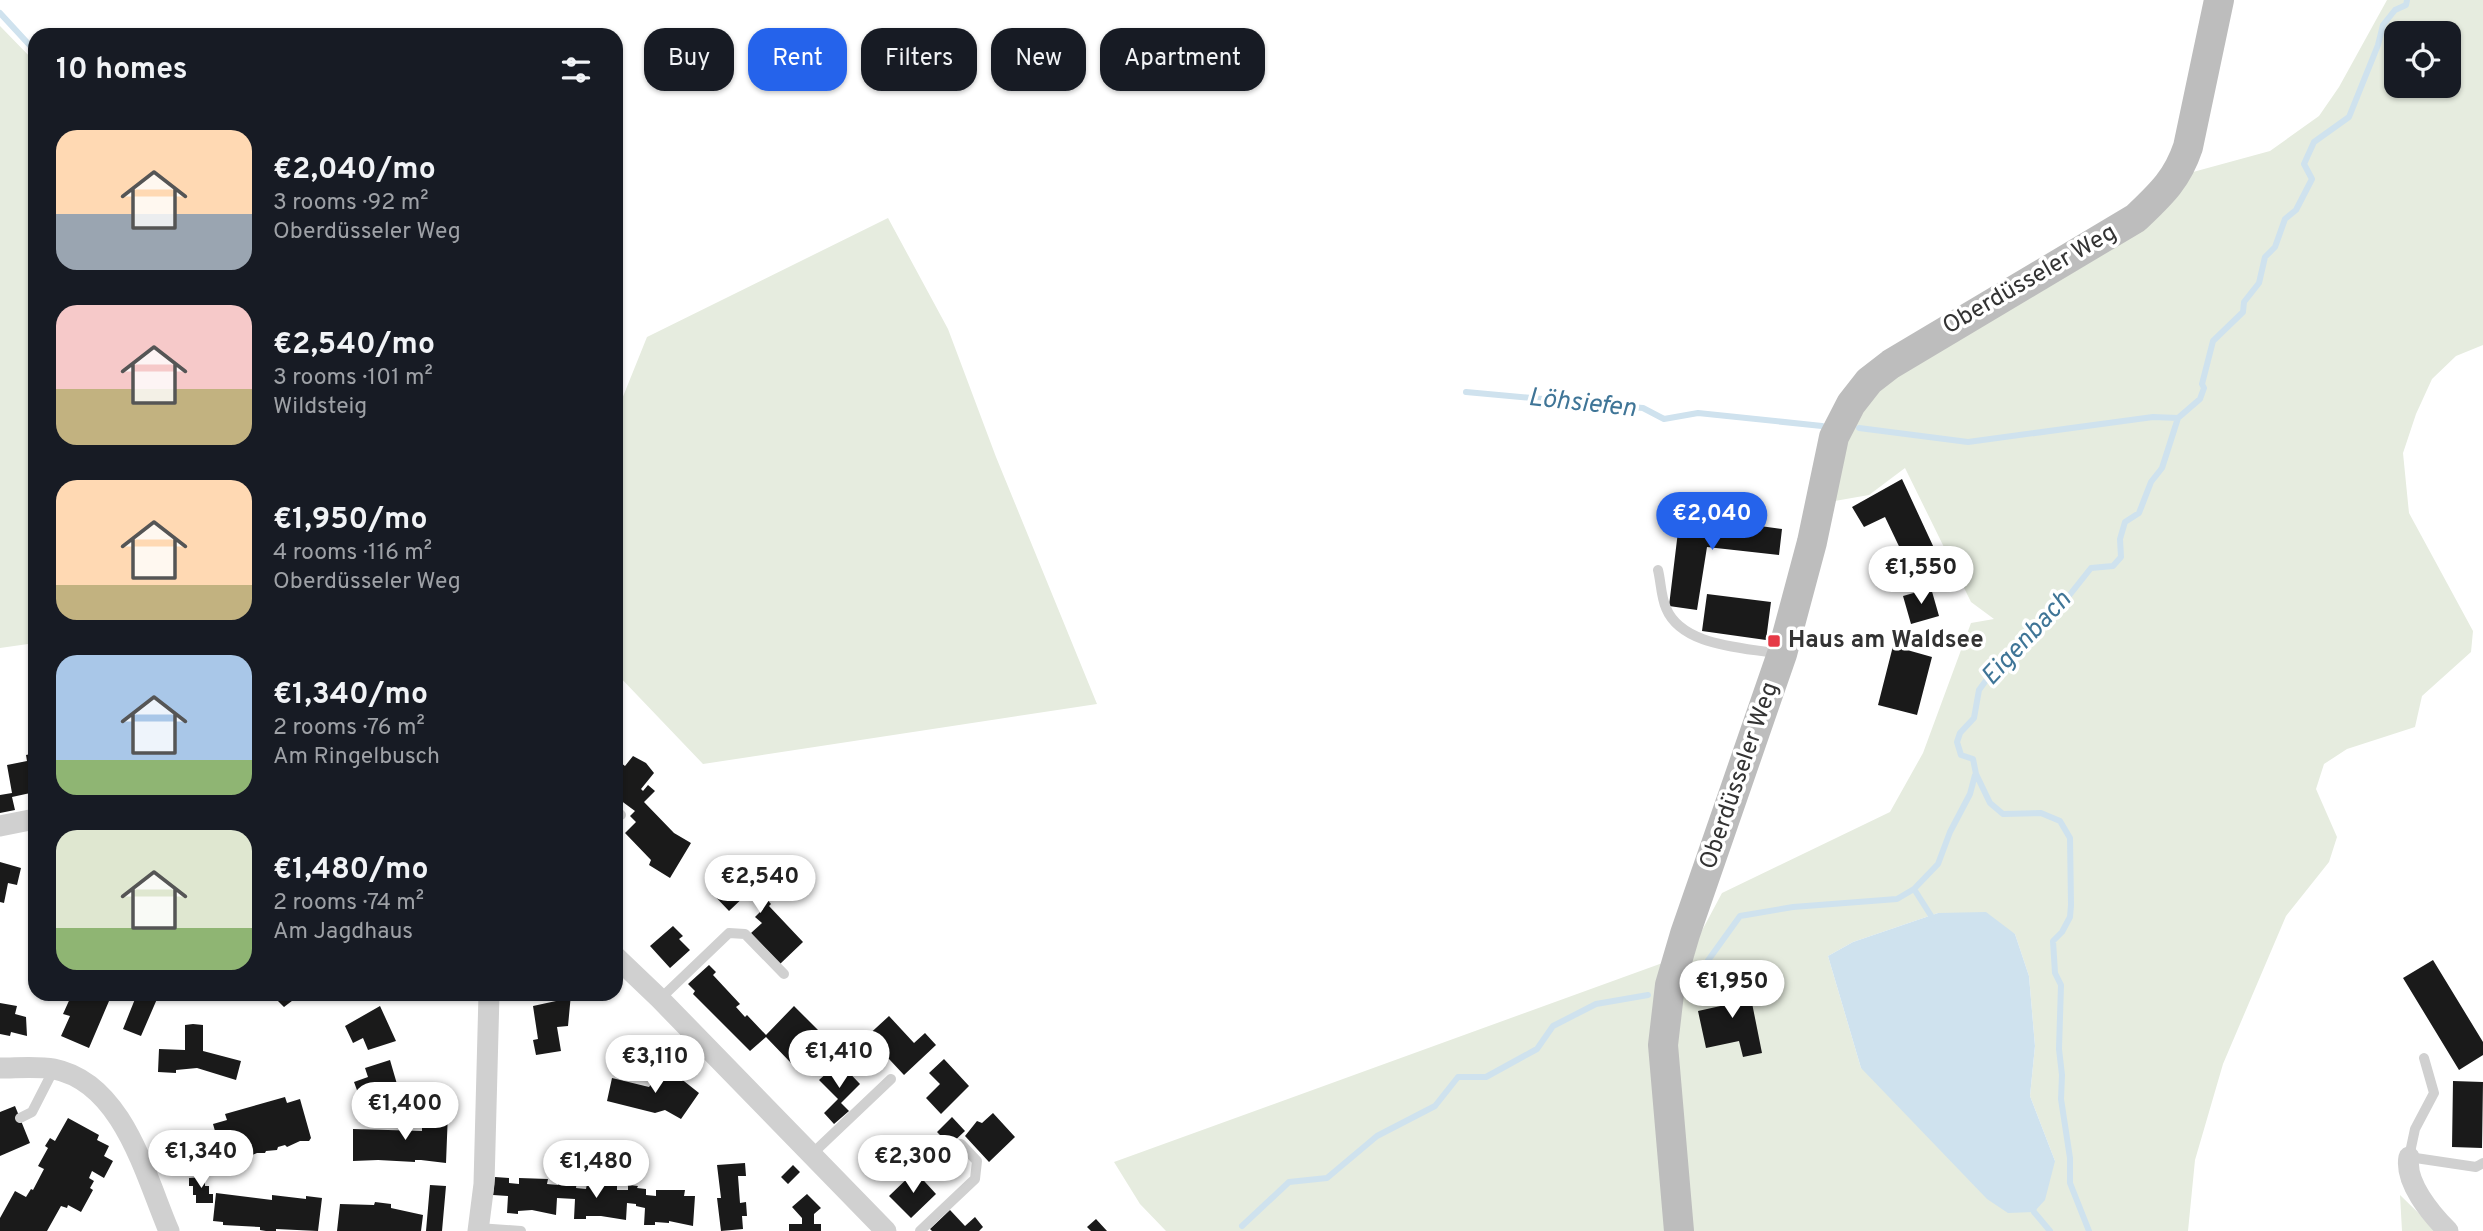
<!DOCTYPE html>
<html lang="en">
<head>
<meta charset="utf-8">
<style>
	body { margin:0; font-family:Overpass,sans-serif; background:#20242c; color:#f1f3f6; height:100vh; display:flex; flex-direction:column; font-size:26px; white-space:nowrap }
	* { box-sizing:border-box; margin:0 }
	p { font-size:23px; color:#9ea1a6 }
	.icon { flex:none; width:38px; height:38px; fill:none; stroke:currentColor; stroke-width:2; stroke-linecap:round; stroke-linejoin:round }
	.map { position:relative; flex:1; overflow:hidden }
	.side { position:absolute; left:28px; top:28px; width:595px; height:973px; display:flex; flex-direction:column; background:#171b24; border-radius:21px; box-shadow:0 2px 5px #0004 }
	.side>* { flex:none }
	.top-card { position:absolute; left:644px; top:28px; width:665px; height:63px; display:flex; gap:14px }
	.fabs { position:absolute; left:2384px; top:21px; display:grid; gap:14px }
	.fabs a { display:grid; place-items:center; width:77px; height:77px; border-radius:14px; background:#171b24; box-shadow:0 2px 5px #0004; font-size:35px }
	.price { position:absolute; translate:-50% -60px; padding:0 16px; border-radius:24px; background:#fff; color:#222; font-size:23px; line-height:46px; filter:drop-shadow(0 2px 4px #0008) }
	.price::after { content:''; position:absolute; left:50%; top:42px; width:21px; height:16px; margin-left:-10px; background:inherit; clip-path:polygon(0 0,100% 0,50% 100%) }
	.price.selected { background:#2563eb; color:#fff }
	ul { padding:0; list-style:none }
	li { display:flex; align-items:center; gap:21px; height:175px; padding:0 28px }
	li span { display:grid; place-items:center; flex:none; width:196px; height:140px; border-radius:21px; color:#555 }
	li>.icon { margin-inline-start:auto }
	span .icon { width:84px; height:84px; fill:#fffc; stroke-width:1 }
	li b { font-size:30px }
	h2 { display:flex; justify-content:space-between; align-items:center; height:84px; padding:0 28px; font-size:30px }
	.chip { padding:0 24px; border-radius:21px; background:#171b24; box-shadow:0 2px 5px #0004; font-size:24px; line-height:63px }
	.chip.selected { background:#2563eb; color:#fff }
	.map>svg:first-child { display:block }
	.green { fill:#e6ecdf; fill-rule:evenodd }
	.water { fill:#cfe2ee }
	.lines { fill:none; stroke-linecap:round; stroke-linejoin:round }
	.stream { stroke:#cfe2ee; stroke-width:6 }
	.building { fill:#1a1a1a }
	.lane { stroke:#d0d0d0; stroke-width:10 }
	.street { stroke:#d0d0d0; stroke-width:21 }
	.secondary { stroke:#bdbdbd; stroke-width:30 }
	.poi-dot { fill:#e63946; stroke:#fff; stroke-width:2.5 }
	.labels { text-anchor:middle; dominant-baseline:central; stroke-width:7; stroke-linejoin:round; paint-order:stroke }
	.street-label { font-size:24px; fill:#333; stroke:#fff }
	.poi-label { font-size:24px; font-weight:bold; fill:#333; stroke:#fff; text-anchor:start }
	.water-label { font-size:26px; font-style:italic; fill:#3f7597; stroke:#fff }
</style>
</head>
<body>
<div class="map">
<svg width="2483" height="1231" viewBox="0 0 2483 1231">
	<rect width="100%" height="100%" fill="#fff"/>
	<path class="green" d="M2387,0h96v345l-27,11 -24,23 -16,35 -13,39 6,60 64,118 -2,21 -49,44 -7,31 -68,22 -23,15 -8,25 21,48 -8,25 -43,54 -63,148 -28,96 -7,71h-1022l-26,-27 -26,-42 576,-209 32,-60 168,-81 33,-59 48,-130 23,-4 -23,-17 -66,-134 -36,27 -40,7 16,-66 28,-46 320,-218 77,-21 49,-35 20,-29zM2396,33h52v53h-52zM1938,913l77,21 14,42 6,70 -5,50 25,65 -194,-93 -33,-112 25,-14z
		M0,26l35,36v581l-35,5z
		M888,218l60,111 48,128 101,247 -394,60 -87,-91v-259l31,-77z
		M2400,1195l37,36h-35z"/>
	<path class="water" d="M1986,912l29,22 14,42 6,70 -5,50 25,65 -10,39 -11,12 -26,1 -21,-14 -126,-131 -33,-112 25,-14 85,-29z"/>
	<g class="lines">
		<path class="stream" d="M0,13l35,38
			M1466,392l177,16 21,11 34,-6 124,13
			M1859,428l109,14 185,-25 25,1
			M1935,922l-21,-33 24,-25 12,-32 20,-38 5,-19
			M1694,980l46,-64 53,-9 104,-8 17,-10
			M2032,1204l2,8 16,19
			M1242,1226l47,-44 38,-4 50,-42 58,-30 23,-29h28l51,-28 16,-23 43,-22 52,-9
			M2089,1231l-19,-48v-25l-9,-59 1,-24 -3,-26 2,-64 -6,-12 -2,-32 9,-9 8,-15 1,-12 -1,-67 -10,-17 -19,-8 -38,1 -13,-11 -14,-29 -3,-15 -12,-4 -4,-13 3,-9 14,-15 5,-28 14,-19 19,-8 5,-8 5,-18 42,-35 27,-34 22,-2 8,-9 -1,-18 5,-17 14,-9 12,-31 11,-14 16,-50 22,-19 4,-11 -2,-4 11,-43 30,-29 1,-10 15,-19 6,-26 10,-10 10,-28 11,-9 16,-31 -8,-15 10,-22 35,-25 29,-72 5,-20 12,-15 11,-5 1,-5"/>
	</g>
	<path class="building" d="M1902,479l32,69 -27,15 -22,-46 -21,10 -12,-20z
		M1680,515l102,14 -3,26 -72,-8 -10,63 -28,-4z
		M1931,588l8,28 -28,8 -8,-28z
		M1707,594l64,8 -5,38 -64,-9z
		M1893,646l39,11 -15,58 -39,-10z
		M35,753v39l-23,5 3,13 -15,3v-18l12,-2 -5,-28 20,-4 -1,-6z
		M633,756l13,7 8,10 -13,16 2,2 5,-6 7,6 -11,11 30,31 17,10 -21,35 -21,-13 2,-5 -26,-27 11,-11 -6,-6 5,-5 -19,-14v-38l9,7z
		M0,862l21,6 -4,17 -9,-2 -4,20 -4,-1z
		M728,871l20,22 20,-19 9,10 -13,12 7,8 -2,2 34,36 -23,22 -29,-31 11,-10 -7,-6 8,-8 -15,-16 -19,18 -20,-21z
		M673,926l10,10 -4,3 11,11 -20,18 -20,-22z
		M2433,960l50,82v13l-24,15 -56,-92z
		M709,965l7,7 -3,3 27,29 -4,3 9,10 2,-2 19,20 28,-29 28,28 -31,29 -25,-26 -16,14 -57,-57 2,-3 -7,-7z
		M1747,978l15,75 -19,4 -4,-16 -33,7 -8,-37 27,-6 -4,-22z
		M72,994h40l-23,54 -28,-12 9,-20 -7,-2z
		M137,994h10l10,5 -16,37 -18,-7z
		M271,994h30l-17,13z
		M556,994h15l-3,32 -11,1 4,24 -25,4 -3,-15 5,-1 -5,-33 23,-5z
		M0,1003l17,3 -2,8 11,3 1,19 -16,-4 -1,4 -10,-2z
		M380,1006l16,35 -28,9 -5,-12 -10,5 -8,-17z
		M889,1016l25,27 11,-10 11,12 -32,30 -30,-32 -3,3 -7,-7z
		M193,1024l10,1v26l38,10 -5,19 -39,-12 -21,2v3l-18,-1 1,-23 26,1v-25z
		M839,1040l11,12 -6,6 -12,-12z
		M944,1059l25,27 -28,28 -15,-16 14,-14 -11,-11z
		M390,1060l9,31 -24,7 -3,-9 -14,4 -4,-11 14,-5 -3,-9z
		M839,1062l21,22 -19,19 8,8 -15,13 -10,-11 14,-14 -19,-19z
		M666,1069l10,3 -1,2 24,19 -18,26 -16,-9 -10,3 -48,-12 5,-23 37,9 3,-4 4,3z
		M2453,1081l30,1 -1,66 -30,-1z
		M285,1097l2,6 13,-4 11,39 -2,3h-9l-13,6 -2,-2 -7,2 -1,3 -11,1 -1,2h-8l-29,11 -4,-1 -11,-39 14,-4 -2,-6z
		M15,1106l15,37 -30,13v-44z
		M422,1112h26l-2,51 -25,-3h-6v2l-37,-2 -25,1v-32l69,2z
		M993,1113l22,24 -26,25 -24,-26 12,-15 5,2z
		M952,1117l13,14 -15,14 -13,-13z
		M68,1118l31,17 -2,5 12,6 -5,10 9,5 -9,17 -12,-7 -3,7 5,3 -4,7 3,2 -12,22 -13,-7 -1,3 -6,-2 -14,25h-47v-13l15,-27 11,6 5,-8 2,1 11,-21 -6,-3 10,-18 -3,-2 5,-8 5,3z
		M745,1163l1,13h-8l2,27 6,-1 1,14h-5l1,13 -22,2 -4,-33h4l-4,-33z
		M793,1165l7,7 -12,12 -7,-7z
		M915,1171l21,23 -25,24 -22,-22z
		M205,1177v9h4v8h4v9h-17v-8h-3v-9h-4v-8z
		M495,1177l14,1v5l10,1v-6l29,1 -1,5 11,1v-6l19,2 -1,7 10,1 1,-5h30v6h11v-5l10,1 -1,2 9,1v6l10,1v-6h29l-1,6h11l-2,30 -24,-5v2l-14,-1v3h-11l1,-17 -9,-2v-2l-9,-1 -1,17 -25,-4h-15v3h-12l1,-20 -18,-1 -1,17 -24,-5 -14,1v3l-11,-1 1,-17 -15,-1z
		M430,1185l16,1 -4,45h-16z
		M216,1193l56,7v-5l34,4v-3l16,2 -4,33 -42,-2v2h-10l-6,-1v-3l-37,-2v-3l-10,-1z
		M807,1194l14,14 -7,6v10h7v7h-32v-7h13v-6l-10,-11z
		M375,1202l16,2v4l32,7 -2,16h-84l3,-27 34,1z
		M950,1210l15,16 10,-9 8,10 -4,4h-47l-2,-2z
		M1096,1219l11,12h-16l-4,-4z"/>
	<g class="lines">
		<path class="lane" d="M1658,570c3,12 3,27 8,38 16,39 78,39 113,46
			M616,810l5,5
			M660,999l69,-66 16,1 39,40
			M2424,1058l10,35 -19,36 -6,28 67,10 7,-4
			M20,1118l12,-6 22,-43
			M812,1154l79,-75
			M478,1228l43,3
			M920,1231l55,-52 2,-18 -16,-17"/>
		<path class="street" d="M0,826l35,-7
			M616,957l44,42 226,232
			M0,1068c17,0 38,-2 54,1 69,14 91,106 115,162
			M2409,1157c-5,25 22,57 39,74
			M478,1231l6,-47 5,-190"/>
		<path class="secondary" d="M1679,1231l-16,-186 7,-60 15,-51 97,-280 30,-112 22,-105 17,-33 18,-23 22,-17 245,-146c24,-23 41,-38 52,-71l31,-147"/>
	</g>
	<rect class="poi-dot" x="1767" y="634" width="14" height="14" rx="3.5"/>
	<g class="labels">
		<g class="street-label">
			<text transform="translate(2030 280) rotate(-30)">Oberdüsseler Weg</text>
			<text transform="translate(1740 776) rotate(-71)">Oberdüsseler Weg</text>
		</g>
		<g class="poi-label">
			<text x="1788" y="641">Haus am Waldsee</text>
		</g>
		<g class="water-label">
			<text transform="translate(1582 404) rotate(6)">Löhsiefen</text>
			<text transform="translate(2027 639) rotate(-47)">Eigenbach</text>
		</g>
	</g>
</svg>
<div class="fabs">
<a><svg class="icon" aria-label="locate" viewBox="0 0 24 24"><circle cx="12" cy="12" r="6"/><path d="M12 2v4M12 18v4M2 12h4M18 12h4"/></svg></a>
</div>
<b class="price selected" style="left:1712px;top:552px">€2,040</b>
<b class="price" style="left:1921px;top:606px">€1,550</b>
<b class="price" style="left:760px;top:915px">€2,540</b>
<b class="price" style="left:1732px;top:1020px">€1,950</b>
<b class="price" style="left:839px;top:1090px">€1,410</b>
<b class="price" style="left:655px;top:1095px">€3,110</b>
<b class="price" style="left:405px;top:1142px">€1,400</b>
<b class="price" style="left:201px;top:1190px">€1,340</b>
<b class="price" style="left:913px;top:1195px">€2,300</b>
<b class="price" style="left:596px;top:1200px">€1,480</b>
<div class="top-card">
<a class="chip">Buy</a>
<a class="chip selected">Rent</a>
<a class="chip">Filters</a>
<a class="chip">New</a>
<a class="chip">Apartment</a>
</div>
<section class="side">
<h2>10 homes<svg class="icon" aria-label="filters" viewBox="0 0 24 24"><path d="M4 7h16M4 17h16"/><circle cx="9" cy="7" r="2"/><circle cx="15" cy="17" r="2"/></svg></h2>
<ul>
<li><span style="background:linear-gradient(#ffd9b3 60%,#9aa5b1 0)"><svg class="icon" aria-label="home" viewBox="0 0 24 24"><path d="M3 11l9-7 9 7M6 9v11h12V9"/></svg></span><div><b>€2,040/mo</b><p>3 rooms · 92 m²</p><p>Oberdüsseler Weg</p></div></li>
<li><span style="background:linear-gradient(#f6c9c9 60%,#c2b280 0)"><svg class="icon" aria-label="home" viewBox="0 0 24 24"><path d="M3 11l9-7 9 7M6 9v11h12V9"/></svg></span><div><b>€2,540/mo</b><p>3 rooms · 101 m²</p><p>Wildsteig</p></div></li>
<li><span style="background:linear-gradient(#ffd9b3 75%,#c2b280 0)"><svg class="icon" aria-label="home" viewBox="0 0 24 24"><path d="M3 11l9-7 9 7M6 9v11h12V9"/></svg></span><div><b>€1,950/mo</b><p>4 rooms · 116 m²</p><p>Oberdüsseler Weg</p></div></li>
<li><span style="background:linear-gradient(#a9c7e8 75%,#8fb573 0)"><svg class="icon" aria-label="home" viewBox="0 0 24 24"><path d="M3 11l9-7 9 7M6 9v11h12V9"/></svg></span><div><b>€1,340/mo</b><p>2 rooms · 76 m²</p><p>Am Ringelbusch</p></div></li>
<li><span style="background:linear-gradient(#dfe7d0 70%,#8fb573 0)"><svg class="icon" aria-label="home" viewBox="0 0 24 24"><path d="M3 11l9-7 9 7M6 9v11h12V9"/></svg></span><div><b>€1,480/mo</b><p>2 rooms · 74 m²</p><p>Am Jagdhaus</p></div></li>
</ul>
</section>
</div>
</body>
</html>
